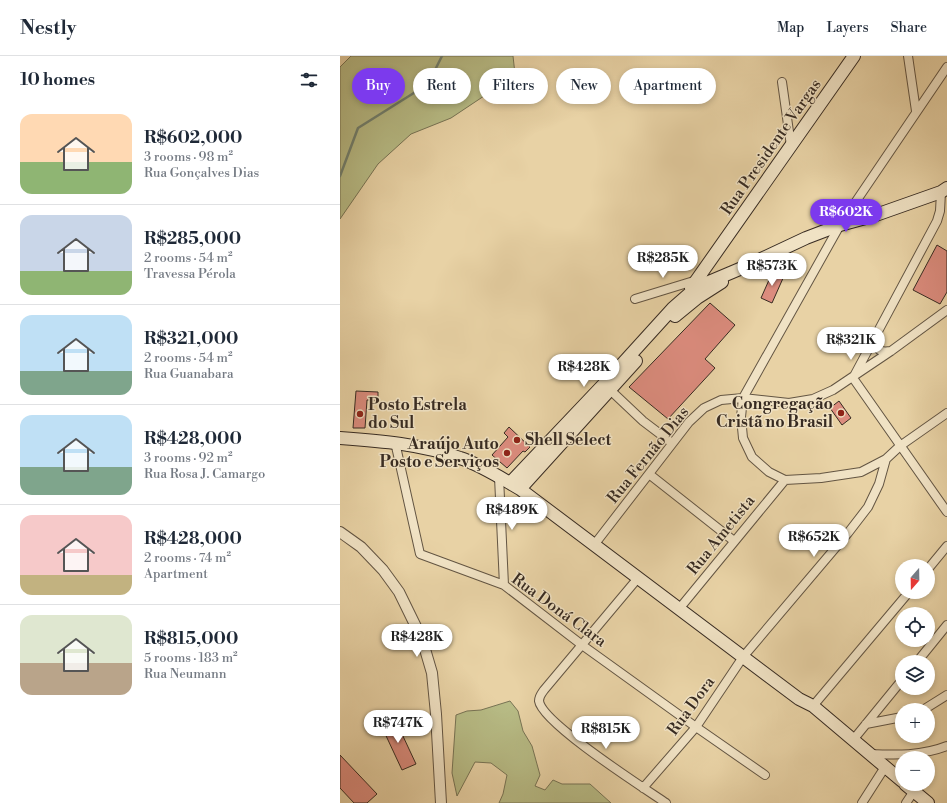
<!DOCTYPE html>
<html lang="en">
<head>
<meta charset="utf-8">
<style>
	body { margin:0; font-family:"Libre Bodoni",serif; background:#f2f2f3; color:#1f2937; height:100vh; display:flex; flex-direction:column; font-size:15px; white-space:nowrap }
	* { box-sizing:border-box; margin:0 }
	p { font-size:13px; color:#747a83 }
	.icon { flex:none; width:22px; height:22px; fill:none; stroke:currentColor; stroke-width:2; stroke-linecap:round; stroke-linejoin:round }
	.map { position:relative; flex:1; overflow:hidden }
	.panel { display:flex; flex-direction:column; background:#fff; width:340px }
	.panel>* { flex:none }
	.guide { position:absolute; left:12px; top:12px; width:380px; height:36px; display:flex; gap:8px }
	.needle { width:26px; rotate:200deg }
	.controls { position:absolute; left:555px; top:503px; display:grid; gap:8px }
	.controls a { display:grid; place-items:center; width:40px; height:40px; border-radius:50%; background:#fff; box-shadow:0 2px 6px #0003; font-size:20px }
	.price { position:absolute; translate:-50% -34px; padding:0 9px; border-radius:14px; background:#fff; color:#222; font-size:13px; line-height:26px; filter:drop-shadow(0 1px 2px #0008) }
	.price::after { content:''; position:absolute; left:50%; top:24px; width:12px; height:9px; margin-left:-6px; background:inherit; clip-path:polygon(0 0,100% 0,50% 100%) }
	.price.current { background:#7c3aed; color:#fff }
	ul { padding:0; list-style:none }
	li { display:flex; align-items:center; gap:12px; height:100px; padding:0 20px }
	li+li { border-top:1px solid #e0e1e3 }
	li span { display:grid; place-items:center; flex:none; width:112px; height:80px; border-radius:12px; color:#555 }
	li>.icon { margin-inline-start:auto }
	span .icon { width:48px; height:48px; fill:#fffc; stroke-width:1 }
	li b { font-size:17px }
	h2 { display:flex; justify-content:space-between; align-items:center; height:48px; padding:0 20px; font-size:17px }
	.tag { padding:0 14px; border-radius:18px; background:#fff; box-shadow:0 2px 6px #0003; font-size:14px; line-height:36px }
	.tag.current { background:#7c3aed; color:#fff }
	header { display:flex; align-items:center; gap:24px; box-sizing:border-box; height:56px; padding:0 20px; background:#fff; border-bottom:1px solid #e0e1e3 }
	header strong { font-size:19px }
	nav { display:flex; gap:22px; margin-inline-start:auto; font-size:14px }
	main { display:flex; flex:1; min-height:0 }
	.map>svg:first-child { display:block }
	.green { fill:#b7bb85; stroke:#777354 }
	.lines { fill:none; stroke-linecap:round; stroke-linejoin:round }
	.stream { stroke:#71806f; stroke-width:2.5 }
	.building { fill:#dc8c7e; stroke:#372b22 }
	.minor-casing { stroke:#635543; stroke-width:10 }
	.tertiary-casing { stroke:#635543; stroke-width:12 }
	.secondary-casing { stroke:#372b22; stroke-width:14 }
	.minor { stroke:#f0e2c4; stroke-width:8 }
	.tertiary { stroke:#f0e2c4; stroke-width:10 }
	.secondary { stroke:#f0e2c4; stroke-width:12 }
	.poi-dot { fill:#8f2418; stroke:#f0e2c4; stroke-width:1.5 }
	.labels { text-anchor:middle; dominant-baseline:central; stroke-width:3; stroke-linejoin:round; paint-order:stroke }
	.street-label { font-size:16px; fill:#372b22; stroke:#f0e2c4 }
	.poi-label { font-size:16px; font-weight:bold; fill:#372b22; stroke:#f0e2c4; text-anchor:end }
</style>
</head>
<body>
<header>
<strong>Nestly</strong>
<nav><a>Map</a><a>Layers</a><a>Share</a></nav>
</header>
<main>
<section class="panel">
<h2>10 homes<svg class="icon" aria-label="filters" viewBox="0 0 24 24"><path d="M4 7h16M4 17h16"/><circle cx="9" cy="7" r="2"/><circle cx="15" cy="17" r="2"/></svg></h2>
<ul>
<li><span style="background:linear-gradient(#ffd9b3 60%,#8fb573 0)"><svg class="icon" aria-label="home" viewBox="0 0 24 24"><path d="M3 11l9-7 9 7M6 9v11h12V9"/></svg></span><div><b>R$602,000</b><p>3 rooms · 98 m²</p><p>Rua Gonçalves Dias</p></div></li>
<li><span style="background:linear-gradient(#c9d6e8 70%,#8fb573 0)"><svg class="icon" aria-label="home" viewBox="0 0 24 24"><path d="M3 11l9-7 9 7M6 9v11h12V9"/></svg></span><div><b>R$285,000</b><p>2 rooms · 54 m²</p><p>Travessa Pérola</p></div></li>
<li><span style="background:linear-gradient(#bfe0f5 70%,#7fa58c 0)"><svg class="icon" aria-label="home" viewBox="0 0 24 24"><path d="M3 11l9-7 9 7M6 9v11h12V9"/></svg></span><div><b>R$321,000</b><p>2 rooms · 54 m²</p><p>Rua Guanabara</p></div></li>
<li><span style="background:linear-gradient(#bfe0f5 65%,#7fa58c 0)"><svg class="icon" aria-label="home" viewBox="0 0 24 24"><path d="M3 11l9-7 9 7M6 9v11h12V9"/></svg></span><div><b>R$428,000</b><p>3 rooms · 92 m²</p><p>Rua Rosa J. Camargo</p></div></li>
<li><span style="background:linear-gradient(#f6c9c9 75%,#c2b280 0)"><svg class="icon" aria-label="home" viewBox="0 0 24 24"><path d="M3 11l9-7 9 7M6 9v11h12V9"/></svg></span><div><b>R$428,000</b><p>2 rooms · 74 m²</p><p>Apartment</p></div></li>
<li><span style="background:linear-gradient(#dfe7d0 60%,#b9a48a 0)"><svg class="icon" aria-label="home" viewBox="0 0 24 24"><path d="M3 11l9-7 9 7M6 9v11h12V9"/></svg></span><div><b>R$815,000</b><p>5 rooms · 183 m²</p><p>Rua Neumann</p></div></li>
</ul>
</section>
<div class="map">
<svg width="607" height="747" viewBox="0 0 607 747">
	<rect width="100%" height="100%" fill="#e8d2a5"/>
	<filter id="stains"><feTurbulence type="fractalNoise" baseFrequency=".005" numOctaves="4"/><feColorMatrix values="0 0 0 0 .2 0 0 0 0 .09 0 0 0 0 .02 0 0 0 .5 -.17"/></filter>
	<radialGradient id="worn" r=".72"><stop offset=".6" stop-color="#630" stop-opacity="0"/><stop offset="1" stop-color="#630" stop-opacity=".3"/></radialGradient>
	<path class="green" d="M11,0h162l3,27 -29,11 -36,24 -40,16 -33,30 -38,55v-152z
		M170,645l8,10 5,20 9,15 8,29 -5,11 10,4 8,-10 9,4h28l21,19h-112l4,-9 4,-19 -16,-12 -16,-1 -18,34 -5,-23 4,-58 11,-4 14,-1z"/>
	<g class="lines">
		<path class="stream" d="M0,120l18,-48 59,-37 17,-19 8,-16"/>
	</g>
	<path class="building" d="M597,189l10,6v41l-7,12 -27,-14z
		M433,215l11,5 -12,27 -11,-5z
		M370,247l25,22 -30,34 10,9 -47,51 -39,-32z
		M16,335l22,1v9l-11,-1 -2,28h-12z
		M499,345l12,17 -9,7 -12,-17z
		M169,371l21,20 -5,5 -2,-1 -16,17 -15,-13 16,-18 -4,-4z
		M55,663l21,45 -14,6 -21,-45z
		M0,699l37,39 -10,9h-13l-14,-15z"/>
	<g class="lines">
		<defs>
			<path id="minor" d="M568,0l8,55
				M607,11l-107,158 -97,173 -2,19 2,21 9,19 17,15 16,8 36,-2 40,-6 25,-13 14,-13 47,-33
				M442,26l9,64
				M601,136l-1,19 -3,10 -84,157 94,134
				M295,243l62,-19
				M534,282c2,12 6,15 17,13
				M267,331l36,34 29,22
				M55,386l25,112 84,31 78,60 114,82 69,48
				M309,418l85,67
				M159,421l5,108
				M254,489l95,-123 15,-14 17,-8 22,-2 46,5 24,-4 20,-9 58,-39 56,-41
				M588,513l19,-23
				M298,522l-94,112c-2,3 -5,6 -5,11 3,22 105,87 127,102
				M339,553l106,-129
				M577,606l30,-37
				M473,650l96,-114
				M583,654l24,-15
				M526,668l36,-7
				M513,684l49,-60
				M529,698c27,1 53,2 78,-8
				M303,732l53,-61 47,-70 105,-124 20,-26 11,-23 7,-25
				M522,747l23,-36
				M566,747l8,-12"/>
			<path id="tertiary" d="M0,476l21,15 22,23 16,22 23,47 10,34 4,41 5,89"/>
			<path id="secondary" d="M351,232l163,-232
				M335,260l22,-18 25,-16
				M0,382c41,3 81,6 120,20 21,7 41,20 60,31l279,210 14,7 89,75
				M170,427l94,-99 69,-76 24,-21 45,-19 64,-30 34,-13 33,-9 68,-24 6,-4
				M180,433l116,-128
				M565,728l23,19"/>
		</defs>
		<use href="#minor" class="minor-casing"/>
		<use href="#tertiary" class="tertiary-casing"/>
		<use href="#secondary" class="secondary-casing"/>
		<use href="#minor" class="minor"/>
		<use href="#tertiary" class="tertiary"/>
		<use href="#secondary" class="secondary"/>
	</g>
	<g class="poi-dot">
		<circle cx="501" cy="357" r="4"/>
		<circle cx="20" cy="358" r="4"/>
		<circle cx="177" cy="384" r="4"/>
		<circle cx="167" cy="397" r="4"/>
	</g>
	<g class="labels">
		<g class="street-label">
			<text transform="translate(431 91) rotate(-55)">Rua Presidente Vargas</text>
			<text transform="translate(308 399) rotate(-51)">Rua Fernão Dias</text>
			<text transform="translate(381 479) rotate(-51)">Rua Ametista</text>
			<text transform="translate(219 554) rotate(36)">Rua Doná Clara</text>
			<text transform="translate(351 650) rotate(-54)">Rua Dora</text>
		</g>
		<g class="poi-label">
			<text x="493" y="348">Congregação<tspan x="493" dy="18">Cristã no Brasil</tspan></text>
			<text x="28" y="349" text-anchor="start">Posto Estrela<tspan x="28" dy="18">do Sul</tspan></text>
			<text x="185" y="384" text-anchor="start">Shell Select</text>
			<text x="159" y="388">Araújo Auto<tspan x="159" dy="18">Posto e Serviços</tspan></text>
		</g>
	</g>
	<rect width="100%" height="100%" filter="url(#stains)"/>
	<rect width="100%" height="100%" fill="url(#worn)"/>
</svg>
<div class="controls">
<a><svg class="needle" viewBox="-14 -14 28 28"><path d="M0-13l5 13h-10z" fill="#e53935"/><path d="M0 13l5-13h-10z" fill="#747a83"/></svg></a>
<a><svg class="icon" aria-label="locate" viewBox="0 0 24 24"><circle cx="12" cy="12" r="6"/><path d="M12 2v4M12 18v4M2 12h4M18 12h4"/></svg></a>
<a><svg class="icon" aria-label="layers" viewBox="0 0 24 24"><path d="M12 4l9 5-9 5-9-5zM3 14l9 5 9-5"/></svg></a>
<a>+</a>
<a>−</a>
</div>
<b class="price current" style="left:506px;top:177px">R$602K</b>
<b class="price" style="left:323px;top:223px">R$285K</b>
<b class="price" style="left:432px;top:231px">R$573K</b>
<b class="price" style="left:511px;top:305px">R$321K</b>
<b class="price" style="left:244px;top:332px">R$428K</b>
<b class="price" style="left:172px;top:475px">R$489K</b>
<b class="price" style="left:474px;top:502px">R$652K</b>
<b class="price" style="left:77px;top:602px">R$428K</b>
<b class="price" style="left:58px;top:688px">R$747K</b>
<b class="price" style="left:266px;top:694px">R$815K</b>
<div class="guide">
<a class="tag current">Buy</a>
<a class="tag">Rent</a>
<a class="tag">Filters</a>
<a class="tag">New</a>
<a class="tag">Apartment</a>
</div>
</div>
</main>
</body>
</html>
